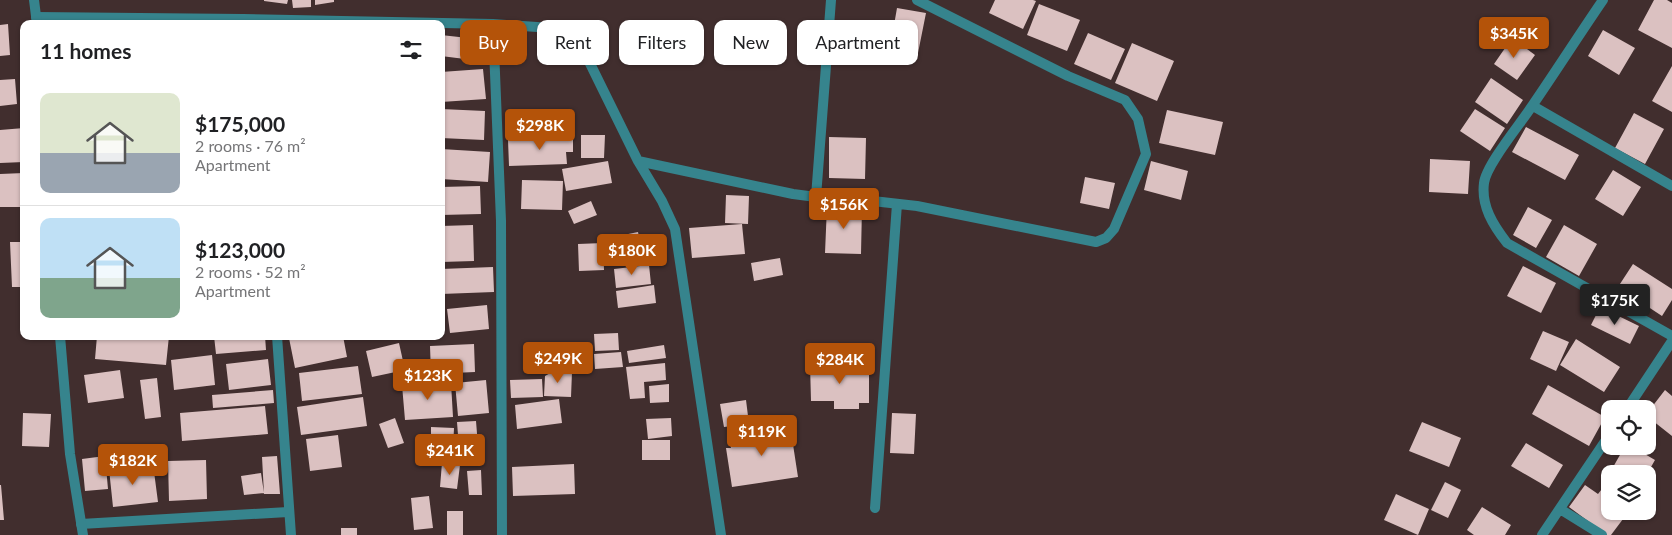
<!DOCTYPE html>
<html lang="en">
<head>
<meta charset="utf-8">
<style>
	body { margin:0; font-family:Lato,sans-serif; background:#f6f6f6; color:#202124; height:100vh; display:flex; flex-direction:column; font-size:19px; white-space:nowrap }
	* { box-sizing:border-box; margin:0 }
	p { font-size:16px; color:#757577 }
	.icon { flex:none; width:28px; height:28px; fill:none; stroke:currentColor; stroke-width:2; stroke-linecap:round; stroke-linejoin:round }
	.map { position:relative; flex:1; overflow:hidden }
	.side { position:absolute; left:20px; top:20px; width:425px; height:320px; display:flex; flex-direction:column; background:#fff; border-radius:10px; box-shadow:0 1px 4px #0004 }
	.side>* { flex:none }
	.top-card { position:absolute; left:460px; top:20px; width:475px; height:45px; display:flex; gap:10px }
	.controls { position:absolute; left:1601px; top:400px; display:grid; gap:10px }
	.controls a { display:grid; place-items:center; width:55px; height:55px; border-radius:10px; background:#fff; box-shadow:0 1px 4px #0004; font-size:25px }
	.price { position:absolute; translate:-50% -42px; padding:0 11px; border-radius:5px; background:#b45309; color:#fff; font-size:16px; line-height:32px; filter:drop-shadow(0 1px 2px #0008) }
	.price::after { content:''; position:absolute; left:50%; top:30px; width:15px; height:11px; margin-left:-8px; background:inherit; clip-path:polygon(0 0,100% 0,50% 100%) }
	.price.on { background:#222; color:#fff }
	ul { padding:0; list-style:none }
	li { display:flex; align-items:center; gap:15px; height:125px; padding:0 20px }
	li+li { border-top:1px solid #e0e0e0 }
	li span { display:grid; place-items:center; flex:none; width:140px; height:100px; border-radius:10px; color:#555 }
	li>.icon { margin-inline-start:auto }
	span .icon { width:60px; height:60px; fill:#fffc; stroke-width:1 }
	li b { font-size:21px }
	h2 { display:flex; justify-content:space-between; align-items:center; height:60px; padding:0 20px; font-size:21px }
	.chip { padding:0 18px; border-radius:10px; background:#fff; box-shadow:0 1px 4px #0004; font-size:18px; line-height:45px }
	.chip.on { background:#b45309; color:#fff }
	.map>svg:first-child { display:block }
	.building { fill:#dbc1c1 }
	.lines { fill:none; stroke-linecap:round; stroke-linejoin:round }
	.minor { stroke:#36848d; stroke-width:10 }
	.tertiary { stroke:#36848d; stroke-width:10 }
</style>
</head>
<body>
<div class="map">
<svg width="1672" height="535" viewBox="0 0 1672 535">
	<rect width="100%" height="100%" fill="#412e2e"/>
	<path class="building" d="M264,0h24l-1,4 -23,-3z
		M292,0h19v7l-18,1z
		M315,0h19v2l-19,3z
		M995,0h38l3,1 -13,28 -34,-16z
		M1654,0h13l5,3v45l-34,-18z
		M1039,4l41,16 -13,31 -40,-16z
		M897,8l29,5 -8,40 -28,-5z
		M8,24l2,31 -10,1v-31z
		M1603,30l32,18 -16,27 -31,-19z
		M1088,33l37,16 -14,31 -37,-16z
		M441,35l27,3 -3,21 -24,-3z
		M472,37h14v27h-14z
		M1512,38l23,17 -18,25 -23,-16z
		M1132,43l42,18 -17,40 -42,-18z
		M1672,66v46l-20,-11z
		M483,69l3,30 -45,3v-30z
		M1491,78l32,22 -16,24 -32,-22z
		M15,79l2,25 -17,2v-26z
		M441,109l44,2 -1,29 -43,-2z
		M1475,109l30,19 -15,23 -30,-20z
		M1167,110l56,12 -8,33 -56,-12z
		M1634,113l30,16 -19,35 -30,-16z
		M1526,127l53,28 -14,25 -53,-28z
		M24,128v34l-24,1v-33z
		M581,135h24l-1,23h-23z
		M573,137v15h-7l1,12 -58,2 -1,-26z
		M829,137l37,1 -1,41 -36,-1z
		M441,149l49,3 -2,30 -47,-3z
		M1430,159l40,2 -2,33 -39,-2z
		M608,161l4,22 -46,8 -4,-22z
		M1151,161l37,10 -7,29 -37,-10z
		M1613,170l28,17 -18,29 -28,-17z
		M24,173v34h-24v-33z
		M1085,177l30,6 -6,26 -29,-6z
		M522,180l41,1 -1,29 -41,-1z
		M480,186l1,28 -40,1v-28z
		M726,195l23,1 -1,28 -23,-1z
		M591,201l6,14 -23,9 -6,-13z
		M827,206l35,1 -1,47 -36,-1z
		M1528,207l24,13 -16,28 -23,-13z
		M742,224l3,30 -53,4 -3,-30z
		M473,225l1,36 -33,1v-36z
		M1564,225l33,19 -18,32 -33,-19z
		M638,232l5,25 -29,5 -5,-24z
		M10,242h14v45h-12z
		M603,243l1,27 -25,1 -1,-27z
		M780,258l3,17 -29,6 -3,-18z
		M1633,264l39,25v11l-10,16 -44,-29z
		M649,265l2,19 -35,4 -2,-19z
		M1523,266l33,17 -15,30 -34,-17z
		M493,267l1,25 -53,2v-25z
		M654,285l2,18 -38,5 -2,-17z
		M487,305l2,24 -39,4 -3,-24z
		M1600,307l39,19 -9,18 -39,-19z
		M1543,331l26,11 -13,29 -26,-12z
		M618,333l1,17 -24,1 -1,-17z
		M97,336h72l-3,29 -71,-6z
		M214,336h51l1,14 -50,4z
		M295,336h48l4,21 -52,11 -6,-30z
		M368,336h50v2l-50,1z
		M1576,339l44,28 -16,25 -44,-27z
		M399,343l6,27 -33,7 -6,-26z
		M474,344l1,28 -44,2 -1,-28z
		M664,345l2,13 -37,5 -2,-12z
		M621,352l2,15 -28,2 -1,-15z
		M212,355l3,30 -41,5 -3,-30z
		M268,359l3,26 -42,5 -3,-26z
		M665,363l1,17 -22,2 1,16 -15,1 -4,-32z
		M810,364h51v9h8v30h-10v6h-25v-8h-23z
		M358,366l4,28 -60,7 -3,-28z
		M120,370l4,28 -36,5 -4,-28z
		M554,371l18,1 -1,25 -27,-1 1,-20z
		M157,378l4,39 -16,2 -5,-39z
		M542,379l1,18 -32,1 -1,-18z
		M486,380l3,33 -31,3 -3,-33z
		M451,383l2,34 -48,3 -3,-35z
		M669,384v18l-19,1 -1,-17z
		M1548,385l57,32 -16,29 -57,-32z
		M273,390l1,13 -61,5 -1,-13z
		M1665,390l7,6v40l-24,-19v-5z
		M363,397l4,29 -66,9 -4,-28z
		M559,399l3,24 -45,6 -2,-24z
		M746,400l3,24 -25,3 -4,-23z
		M265,406l3,28 -86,7 -2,-28z
		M23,413l28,1 -2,33 -27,-1z
		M892,413l24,1 -2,40 -24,-1z
		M395,418l9,25 -16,5 -9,-24z
		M671,418l1,18 -24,3 -2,-20z
		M476,421l2,25 -19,2 -2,-26z
		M1422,422l39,16 -12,29 -40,-16z
		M790,425l8,52 -66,10 -6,-39h5l-1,-5 12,-2 -1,-8z
		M431,427l23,1 -1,21 -22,-1z
		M338,435l4,32 -32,4 -4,-32z
		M642,440h28v20h-28z
		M1526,443l37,22 -14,23 -38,-22z
		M1625,446h6l24,14 -8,14h-26l-9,-5z
		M147,448l1,12 -37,5 -2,-13z
		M105,456l3,33 -23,2 -3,-32z
		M277,456l3,38h-16l-2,-37z
		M206,460l1,39 -38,2 -1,-40z
		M442,463l18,2 -3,24 -17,-2z
		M153,464l5,38 -45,5 -4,-38z
		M574,464l1,30 -62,2 -1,-29z
		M481,470l1,25h-13l-2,-24z
		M261,473l3,20 -20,2 -3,-19z
		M1445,482l16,8 -13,28 -17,-8z
		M0,485h1l3,35h-4z
		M1585,485l13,9 7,-9 5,4v22h19l-18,24h-4l-38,-28z
		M1396,494l33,15 -11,26 -34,-15z
		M429,496l4,32 -19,2 -3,-32z
		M1482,507l29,18 -6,10h-31l-7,-5z
		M447,511h16v24h-16z
		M341,528h16v7h-16z"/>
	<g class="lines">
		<path class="minor" d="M1603,0c-24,35 -47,71 -71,106 -11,17 -46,59 -48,77 -3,23 9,42 23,60l165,93
			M36,17l207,2 250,5 73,5 10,6 62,126 24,40 13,28 46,306
			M493,24l8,197 1,314
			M1533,106l139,80
			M638,161l155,33 23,3 39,2 62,7 179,36 10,-4 8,-9 32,-75 -8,-35 -13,-19 -57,-24 -151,-76
			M816,197l15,-197
			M277,336l14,199
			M1627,409l45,-68
			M875,508l22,-304
			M1560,509l42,26
			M81,524l207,-12
			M1542,535l68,-101"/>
		<path class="tertiary" d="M34,0l3,24
			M60,336l10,118 13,81"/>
	</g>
</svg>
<div class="controls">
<a><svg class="icon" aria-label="locate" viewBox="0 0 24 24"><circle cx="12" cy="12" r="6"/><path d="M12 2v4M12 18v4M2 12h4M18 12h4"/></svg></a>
<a><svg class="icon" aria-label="layers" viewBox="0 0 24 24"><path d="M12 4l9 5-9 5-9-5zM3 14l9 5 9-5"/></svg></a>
</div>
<b class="price" style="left:1514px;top:59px">$345K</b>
<b class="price" style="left:540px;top:151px">$298K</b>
<b class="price" style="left:844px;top:230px">$156K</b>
<b class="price" style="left:632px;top:276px">$180K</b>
<b class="price on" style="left:1615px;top:326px">$175K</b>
<b class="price" style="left:558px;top:384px">$249K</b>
<b class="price" style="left:840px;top:385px">$284K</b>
<b class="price" style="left:428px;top:401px">$123K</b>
<b class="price" style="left:762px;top:457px">$119K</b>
<b class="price" style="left:450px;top:476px">$241K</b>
<b class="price" style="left:133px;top:486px">$182K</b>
<div class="top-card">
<a class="chip on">Buy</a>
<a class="chip">Rent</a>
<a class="chip">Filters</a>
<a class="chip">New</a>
<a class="chip">Apartment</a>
</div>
<section class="side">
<h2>11 homes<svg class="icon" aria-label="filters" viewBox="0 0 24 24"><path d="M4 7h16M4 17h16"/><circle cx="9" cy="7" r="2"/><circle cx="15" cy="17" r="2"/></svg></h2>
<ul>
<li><span style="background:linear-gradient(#dfe7d0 60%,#9aa5b1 0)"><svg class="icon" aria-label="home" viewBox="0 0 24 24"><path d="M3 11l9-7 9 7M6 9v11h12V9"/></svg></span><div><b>$175,000</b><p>2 rooms · 76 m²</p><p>Apartment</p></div></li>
<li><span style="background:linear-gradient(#bfe0f5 60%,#7fa58c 0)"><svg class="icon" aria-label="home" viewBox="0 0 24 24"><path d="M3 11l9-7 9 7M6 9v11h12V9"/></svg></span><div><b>$123,000</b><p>2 rooms · 52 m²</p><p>Apartment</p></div></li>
</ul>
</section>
</div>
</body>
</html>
